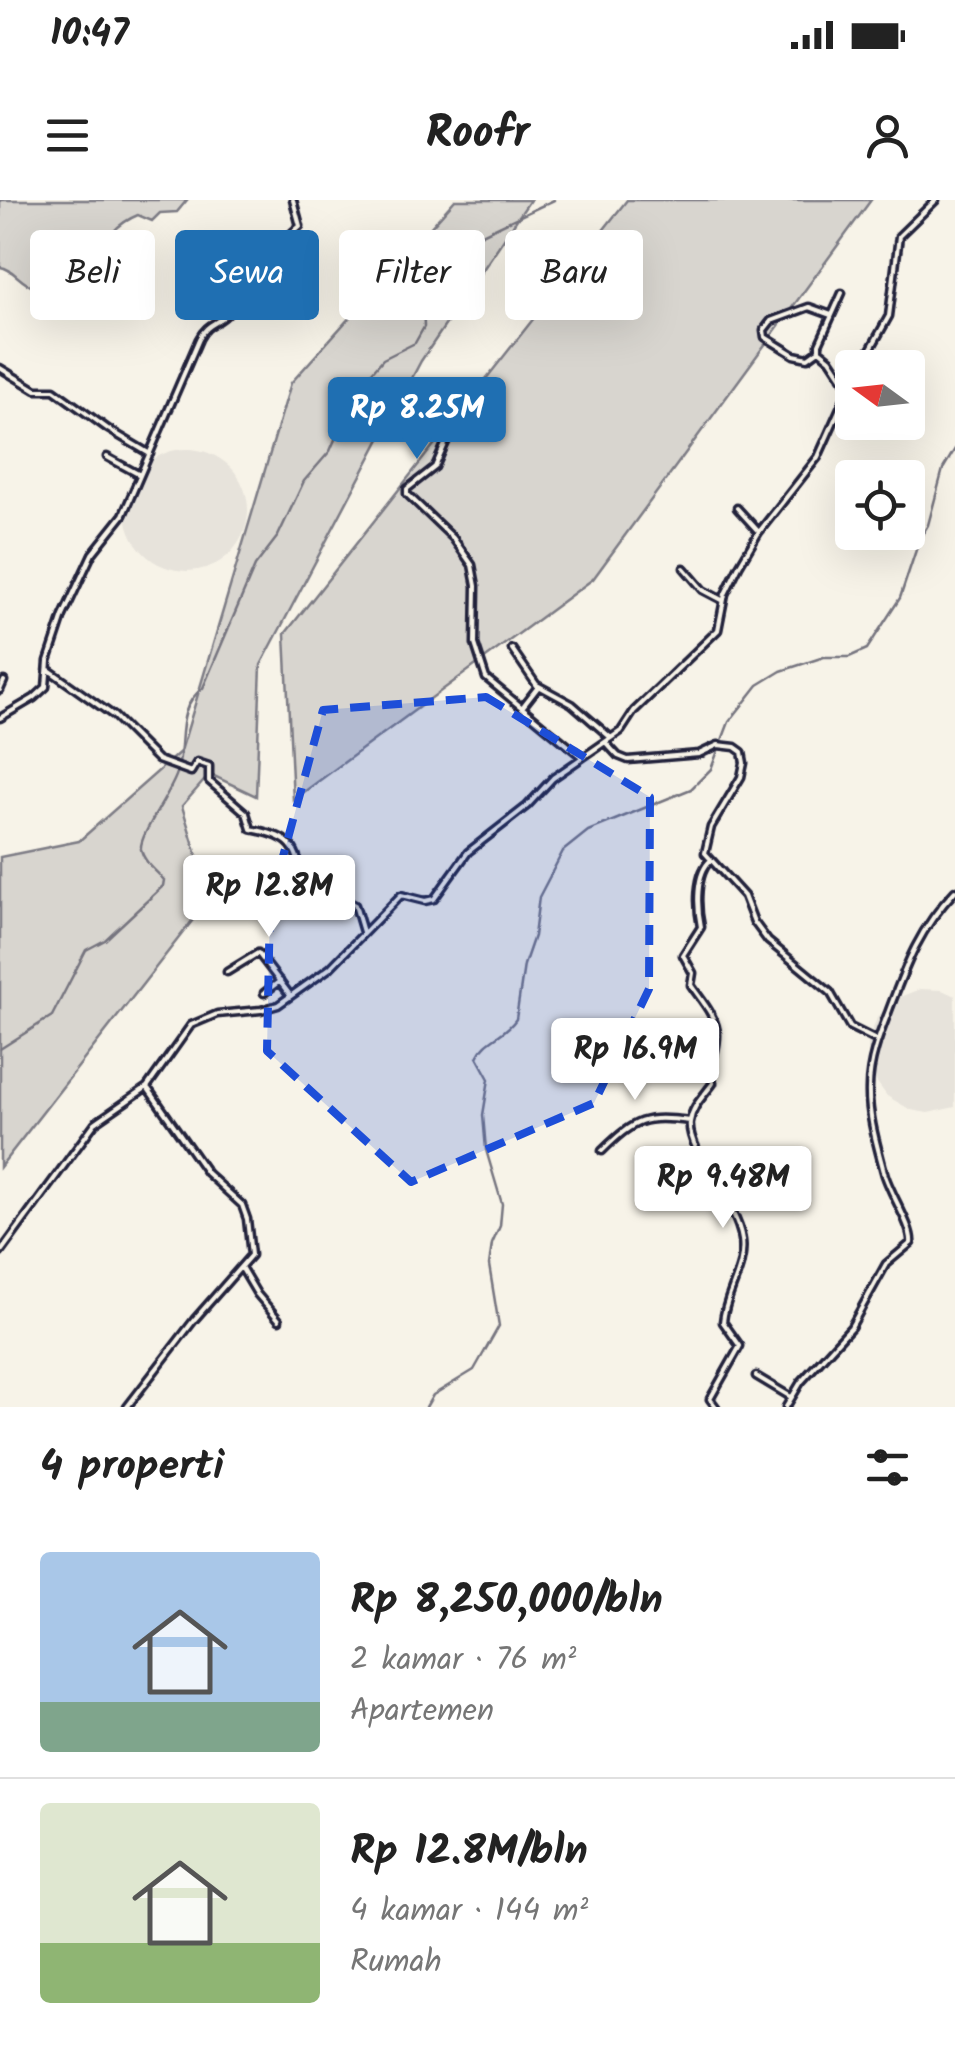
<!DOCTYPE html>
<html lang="id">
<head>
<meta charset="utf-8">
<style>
	body { margin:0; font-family:Kalam,sans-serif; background:#f6f6f6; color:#222; height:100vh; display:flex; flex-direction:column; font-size:38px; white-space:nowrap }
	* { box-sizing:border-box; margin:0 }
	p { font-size:32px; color:#767676 }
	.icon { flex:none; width:55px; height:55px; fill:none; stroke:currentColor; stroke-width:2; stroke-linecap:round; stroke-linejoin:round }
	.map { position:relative; height:1207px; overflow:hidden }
	.drawer { display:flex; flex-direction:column; background:#fff; flex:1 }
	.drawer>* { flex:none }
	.hud { position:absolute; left:30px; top:30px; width:895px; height:90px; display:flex; gap:20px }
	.needle { width:65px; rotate:285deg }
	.controls { position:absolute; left:835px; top:150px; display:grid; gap:20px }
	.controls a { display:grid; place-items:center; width:90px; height:90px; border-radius:10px; background:#fff; box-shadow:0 10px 40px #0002; font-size:50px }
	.price { position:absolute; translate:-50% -85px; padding:0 22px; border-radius:10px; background:#fff; color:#222; font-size:32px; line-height:65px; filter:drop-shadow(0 2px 5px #0008) }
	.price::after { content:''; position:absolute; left:50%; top:60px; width:30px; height:22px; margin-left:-15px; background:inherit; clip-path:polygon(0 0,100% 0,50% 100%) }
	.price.active { background:#1f6fb2; color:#fff }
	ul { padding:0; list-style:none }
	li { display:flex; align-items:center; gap:30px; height:250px; padding:0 40px }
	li+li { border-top:2px solid #e0e0e0 }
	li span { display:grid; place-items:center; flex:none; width:280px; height:200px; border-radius:10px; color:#555 }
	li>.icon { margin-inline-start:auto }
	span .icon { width:120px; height:120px; fill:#fffc; stroke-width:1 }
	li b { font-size:42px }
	h2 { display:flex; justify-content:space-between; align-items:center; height:120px; padding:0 40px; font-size:42px }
	.chip { padding:0 35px; border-radius:10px; background:#fff; box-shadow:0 10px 40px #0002; font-size:35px; line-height:90px }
	.chip.active { background:#1f6fb2; color:#fff }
	.status { display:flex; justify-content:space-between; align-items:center; height:70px; padding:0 50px; background:#fff; direction:ltr }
	.status svg { height:28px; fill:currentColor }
	header { display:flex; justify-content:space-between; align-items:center; height:130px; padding:0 40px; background:#fff; font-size:45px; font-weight:600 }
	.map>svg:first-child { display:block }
	.built { fill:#e7e3db }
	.green { fill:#d8d5cf; stroke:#7d7c85; stroke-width:2.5 }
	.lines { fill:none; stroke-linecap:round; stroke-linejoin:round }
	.stream { stroke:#76747f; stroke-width:2.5 }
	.street-casing { stroke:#22223b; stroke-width:11 }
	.street { stroke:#f7f3e8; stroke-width:4 }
	.marked { fill:#1d4ed8; fill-opacity:0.2; stroke:#1d4ed8; stroke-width:8; stroke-dasharray:20 12; stroke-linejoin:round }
</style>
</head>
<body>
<div class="status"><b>10:47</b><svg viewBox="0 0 49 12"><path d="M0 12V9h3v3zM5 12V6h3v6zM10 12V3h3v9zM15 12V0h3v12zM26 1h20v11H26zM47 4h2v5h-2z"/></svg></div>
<header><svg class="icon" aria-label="menu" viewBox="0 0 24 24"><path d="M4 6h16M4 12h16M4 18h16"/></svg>Roofr<svg class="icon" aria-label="person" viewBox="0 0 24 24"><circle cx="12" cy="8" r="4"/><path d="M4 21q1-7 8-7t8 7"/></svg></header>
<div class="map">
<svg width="955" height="1207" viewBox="0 0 955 1207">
	<rect width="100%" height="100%" fill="#f7f3e8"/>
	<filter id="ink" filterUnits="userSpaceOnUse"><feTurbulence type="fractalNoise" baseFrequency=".01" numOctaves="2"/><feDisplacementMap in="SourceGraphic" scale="20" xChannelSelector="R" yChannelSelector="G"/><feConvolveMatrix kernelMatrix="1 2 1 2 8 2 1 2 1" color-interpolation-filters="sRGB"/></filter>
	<g filter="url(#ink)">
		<path class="built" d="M126 310a61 61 0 1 1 122 0a61 61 0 1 1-122 0Z
			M920,789l22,1 13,6v111l-27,6 -17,-3 -24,-14 -14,-19 -5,-16v-19l9,-24 18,-19z"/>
		<path class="green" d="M0,0h187l-10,12 -17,1 -8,8 -14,-6c-43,17 -35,57 -69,67l-14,-11 -21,16c-13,-3 -21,-19 -34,-20z
			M455,0h75l-109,161 -160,304 -5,131 -46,-22 -28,32 28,92 -210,269v-310l79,-16 102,-90 110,-368z
			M627,0h244l-278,379 -300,221 -8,-166z"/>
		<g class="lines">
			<path class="stream" d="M0,849l52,-33 34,-66 19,-10 58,-54 1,-6c-8,-9 -21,-19 -23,-31 -2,-14 30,-56 36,-76 9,-31 -3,-64 26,-85l52,-122 23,-30 26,-55 26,-30 13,-30 28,-48 12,-14 32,-16 9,-16 -1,-26 3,-14 37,-44 91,-43
				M426,1207l7,-12 41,-25 25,-44 -10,-61 3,-21 8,-18 2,-22 -16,-54 -3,-35 6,-36 -12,-22c8,-18 28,-21 39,-38l8,-54 10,-29 5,-39 24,-46 25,-20 103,-42 20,-20 18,-47 29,-37 23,-14 43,-14h25l18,-8 33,-51 20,-60 8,-13 15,-56 12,-20"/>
			<defs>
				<path id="street" d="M842,93l-23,51v6l11,9 19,29
					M819,150l-11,8 -14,-3 -29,-18 -1,-7 7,-9 38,-14 22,8
					M0,168l36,22h18l54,39 42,25
					M860,168l29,-52 10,-80 37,-36
					M457,217l-22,50 -28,22v5l46,44 19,27 4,21 -1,58 11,34 96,79
					M107,257l33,18
					M737,308l20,22
					M684,368l19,22 19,10
					M512,449l26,38 -14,18
					M49,470l65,46 44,44 33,12 6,-10 12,4v15l37,32 5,16c32,6 48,13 49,47l55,29 8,27
					M537,485l35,19 38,33
					M0,490l4,-9
					M0,518l34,-20 12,-11 2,-26 15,-45 29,-62 31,-39 76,-176c9,-17 18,-14 29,-26 26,-27 41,-63 72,-87l-7,-26
					M606,543l12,13 10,4 71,-6 19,-9 17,2 7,5 2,11 -3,14 -30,50 -6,26 39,43 10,26 14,19 62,51 20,35 28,14
					M711,660c-16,13 -14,48 -10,67l-18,28 10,18 -2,12c10,15 26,32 26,50 0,19 -8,25 -4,48 -9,13 -21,23 -23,39 -4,29 47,80 52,118 4,29 -17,54 -19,82l17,24 -30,53 6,8
					M253,672l17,8 30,-4
					M227,772l31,-19 32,42
					M264,793l16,-12
					M602,951c33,-32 42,-36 88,-30
					M0,1053l95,-130 52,-36 44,-62 26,-11 44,-4 17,-5 52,-37 71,-73 24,6 9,-2 34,-47 59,-46 26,-28 68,-47 13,-20 84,-81 7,-36 14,-28 20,-34 59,-75 34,-76
					M241,1067l16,27 22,26
					M756,1176l35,21
					M127,1207l67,-87 57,-65 -4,-36 -5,-14 -35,-32 -60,-86
					M786,1207l15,-25 50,-55 35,-63 25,-21c2,-16 -22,-51 -27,-71 -7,-27 -16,-56 -15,-84 0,-26 10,-52 19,-75 18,-48 31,-84 67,-122"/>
			</defs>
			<use href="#street" class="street-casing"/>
			<use href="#street" class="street"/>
		</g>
	</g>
	<path class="marked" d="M486,497l164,100 -1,192 -55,114 -183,79 -144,-131 3,-147 53,-194z"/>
</svg>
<div class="controls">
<a><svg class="needle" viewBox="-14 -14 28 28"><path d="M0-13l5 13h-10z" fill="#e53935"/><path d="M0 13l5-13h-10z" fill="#767676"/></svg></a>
<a><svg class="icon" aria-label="locate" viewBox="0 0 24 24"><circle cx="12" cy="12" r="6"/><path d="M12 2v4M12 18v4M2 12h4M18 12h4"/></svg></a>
</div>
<b class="price active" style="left:417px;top:262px">Rp 8.25M</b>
<b class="price" style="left:269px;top:740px">Rp 12.8M</b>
<b class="price" style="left:635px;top:903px">Rp 16.9M</b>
<b class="price" style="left:723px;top:1031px">Rp 9.48M</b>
<div class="hud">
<a class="chip">Beli</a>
<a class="chip active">Sewa</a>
<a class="chip">Filter</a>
<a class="chip">Baru</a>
</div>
</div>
<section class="drawer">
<h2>4 properti<svg class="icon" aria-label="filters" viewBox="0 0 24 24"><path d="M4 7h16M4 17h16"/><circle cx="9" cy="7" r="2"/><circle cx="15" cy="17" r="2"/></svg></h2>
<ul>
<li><span style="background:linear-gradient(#a9c7e8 75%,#7fa58c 0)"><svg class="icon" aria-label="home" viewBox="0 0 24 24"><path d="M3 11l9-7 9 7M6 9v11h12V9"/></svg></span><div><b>Rp 8,250,000/bln</b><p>2 kamar · 76 m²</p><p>Apartemen</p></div></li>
<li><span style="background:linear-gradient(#dfe7d0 70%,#8fb573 0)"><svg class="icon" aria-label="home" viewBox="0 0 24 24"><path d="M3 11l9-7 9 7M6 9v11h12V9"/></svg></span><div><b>Rp 12.8M/bln</b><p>4 kamar · 144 m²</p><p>Rumah</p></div></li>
</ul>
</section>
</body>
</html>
